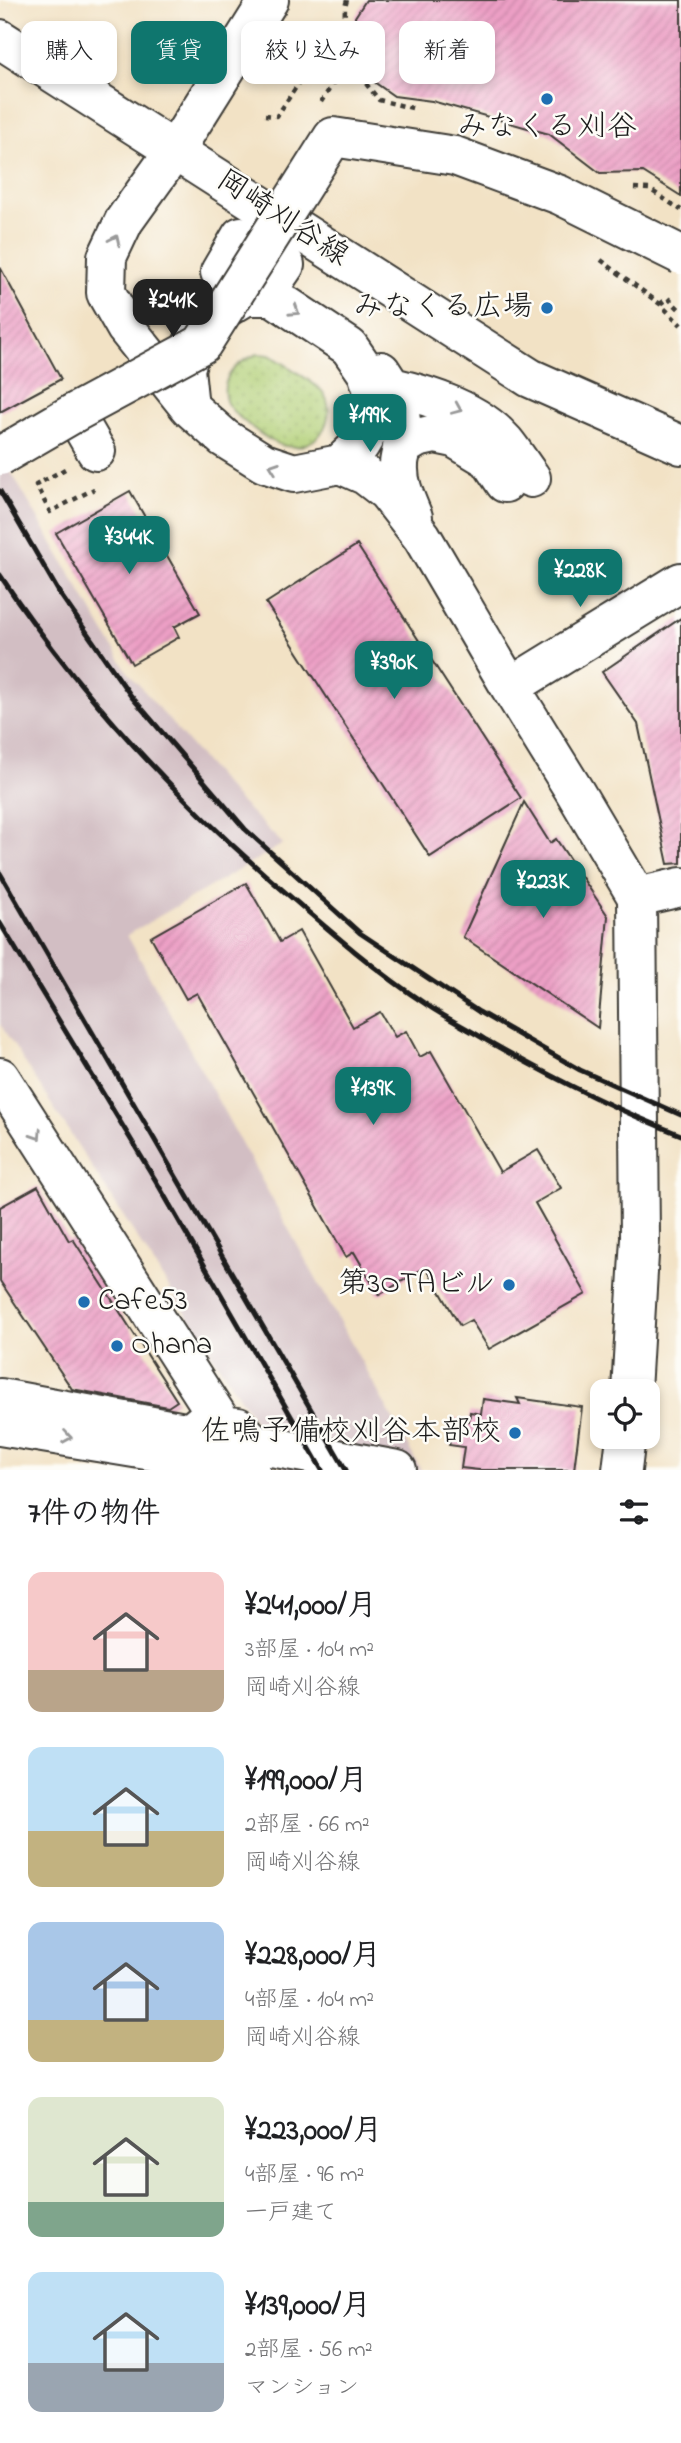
<!DOCTYPE html>
<html lang="ja">
<head>
<meta charset="utf-8">
<style>
	body { margin:0; font-family:"Indie Flower","Klee One",sans-serif; background:#f2f2f2; color:#202124; height:100vh; display:flex; flex-direction:column; font-size:26px; white-space:nowrap }
	* { box-sizing:border-box; margin:0 }
	p { font-size:23px; color:#757577 }
	.icon { flex:none; width:38px; height:38px; fill:none; stroke:currentColor; stroke-width:2; stroke-linecap:round; stroke-linejoin:round }
	.map { position:relative; height:1470px; overflow:hidden }
	.side { display:flex; flex-direction:column; background:#fff; flex:1 }
	.side>* { flex:none }
	.guide { position:absolute; left:21px; top:21px; width:640px; height:63px; display:flex; gap:14px }
	.tools { position:absolute; left:590px; top:1379px; display:grid; gap:14px }
	.tools a { display:grid; place-items:center; width:70px; height:70px; border-radius:14px; background:#fff; box-shadow:0 4px 10px #0003; font-size:35px }
	.price { position:absolute; translate:-50% -60px; padding:0 16px; border-radius:14px; background:#0f766e; color:#fff; font-size:23px; line-height:46px; filter:drop-shadow(0 2px 4px #0008) }
	.price::after { content:''; position:absolute; left:50%; top:42px; width:21px; height:16px; margin-left:-10px; background:inherit; clip-path:polygon(0 0,100% 0,50% 100%) }
	.price.selected { background:#222; color:#fff }
	ul { padding:0; list-style:none }
	li { display:flex; align-items:center; gap:21px; height:175px; padding:0 28px }
	li span { display:grid; place-items:center; flex:none; width:196px; height:140px; border-radius:14px; color:#555 }
	li>.icon { margin-inline-start:auto }
	span .icon { width:84px; height:84px; fill:#fffc; stroke-width:1 }
	li b { font-size:30px }
	h2 { display:flex; justify-content:space-between; align-items:center; height:84px; padding:0 28px; font-size:30px }
	.tag { padding:0 24px; border-radius:14px; background:#fff; box-shadow:0 4px 10px #0003; font-size:24px; line-height:63px }
	.tag.selected { background:#0f766e; color:#fff }
	.map>svg:first-child { display:block }
	.railway { fill:#d2bec3 }
	.grass { fill:url(#grass-dots); stroke:#667649; stroke-width:2 }
	.building { fill:url(#building-hatch) }
	.lines { fill:none; stroke-linecap:round; stroke-linejoin:round }
	.minor-casing { stroke:#3c3a35; stroke-width:42 }
	.major-casing { stroke:#3c3a35; stroke-width:42 }
	.path { stroke:#3c3a35; stroke-width:4.5; stroke-dasharray:5 5; stroke-linecap:butt }
	.minor { stroke:#fff; stroke-width:38 }
	.major { stroke:#fff; stroke-width:38 }
	.rail { stroke:#1c1c1c; stroke-width:5 }
	.minor-bridge-casing { stroke:#3c3a35; stroke-width:42; stroke-linecap:butt }
	.minor-bridge { stroke:#fff; stroke-width:38 }
	.oneway { stroke:#999 }
	.poi-dot { fill:#1f6fb2; stroke:#fdfcf7; stroke-width:2.5 }
	.labels { text-anchor:middle; dominant-baseline:central; stroke-width:5; stroke-linejoin:round; paint-order:stroke }
	.poi-label { font-size:30px; fill:#1c1c1c; stroke:#fdfcf7; text-anchor:end }
	.street-label { font-size:30px; fill:#1c1c1c; stroke:#fdfcf7 }
</style>
</head>
<body>
<div class="map">
<svg width="681" height="1470" viewBox="0 0 681 1470">
	<defs>
		<pattern id="grass-dots" width="8" height="8" patternUnits="userSpaceOnUse" patternTransform="scale(1.75)"><rect width="8" height="8" fill="#b1cf76"/><path d="M2 2h.1M6 6h.1" fill="none" stroke="#98b166" stroke-width="1.8" stroke-linecap="round"/></pattern>
		<pattern id="building-hatch" width="6" height="6" patternUnits="userSpaceOnUse" patternTransform="scale(1.75)"><rect width="6" height="6" fill="#ec9fc5"/><path d="M-1 1l2-2M0 6l6-6M5 7l2-2" fill="none" stroke="#ca88a9"/></pattern>
	</defs>
	<rect width="100%" height="100%" fill="#fdfcf7"/>
	<filter id="ink" filterUnits="userSpaceOnUse"><feTurbulence type="fractalNoise" baseFrequency=".0143" numOctaves="2"/><feDisplacementMap in="SourceGraphic" scale="14" xChannelSelector="R" yChannelSelector="G"/><feConvolveMatrix kernelMatrix="1 2 1 2 8 2 1 2 1" color-interpolation-filters="sRGB"/></filter>
	<filter id="wash" filterUnits="userSpaceOnUse"><feTurbulence type="fractalNoise" baseFrequency=".00686" numOctaves="4" result="noise"/><feDisplacementMap in="SourceGraphic" scale="28" xChannelSelector="R" yChannelSelector="G"/><feGaussianBlur stdDeviation="1.57" result="paint"/><feColorMatrix in="noise" values="0 0 0 0 0 0 0 0 0 0 0 0 0 0 0 0 0 1.4 0 .05"/><feComposite in="paint" operator="in"/></filter>
	<g filter="url(#wash)">
		<rect width="100%" height="100%" fill="#f2e2c5"/>
		<path class="railway" d="M0,453l127,218 107,125 49,48 -156,91 294,535h-135l-286,-446z"/>
		<path class="grass" d="M258,354c4,1 8,0 11,1 6,2 49,31 53,36 14,19 4,46 -16,53 -8,4 -18,3 -26,1 -13,-5 -49,-31 -54,-44 -7,-24 12,-40 32,-47z"/>
		<g id="blocks">
			<path class="building" d="M366,0h315v196l-38,-24 -43,1 -51,-39 -117,-33 -38,-5 -24,-17 -12,-33 -3,-29z
				M0,267l61,112 -61,33z
				M130,491l70,122 -26,14 5,10 -47,27 -76,-131z
				M357,545l164,253 -91,59 -164,-254z
				M681,618v245l-13,1 -30,-140 -36,-52z
				M524,802l26,41 6,-4 52,77 -10,112 -135,-91z
				M246,883l34,59 19,-11 54,96 27,-15 15,25 11,-6 14,26 11,-6 69,121 38,-22 23,38 -26,15 51,91 -97,55 -18,-29 -11,6 -34,-59 -47,28 -25,-43 -8,5 -149,-264 -11,6 -35,-62z
				M38,1186l31,55 4,-2 104,162 -9,6 -96,-18 -72,-108v-74z
				M517,1398l65,9 -8,63h-95l-18,-2 3,-21 -15,-2 4,-27 16,3 1,-9 11,2 2,-15 37,5z"/>
		</g>
	</g>
	<g filter="url(#ink)">
		<use href="#blocks" fill-opacity="0" stroke="#3c3a35" stroke-width="2"/>
		<g class="lines">
			<defs>
				<path id="minor" d="M241,236l44,29 -11,16 -54,-9z
					M381,371c15,21 24,51 21,78 -1,5 -3,10 -3,16 -1,19 7,35 14,52
					M392,387c39,9 86,24 113,55 9,11 17,24 26,36
					M189,407l-4,-38 8,-27 21,-27 32,-19h26l77,51 18,26 9,27 -5,26 -11,19 -20,19 -46,9 -30,-10 -40,-25 -35,-31 -63,-79 -20,-35 1,-36 17,-36 51,-71 94,-150
					M74,413l22,38
					M402,447l15,-9 18,-4 19,4 35,21 16,24
					M340,464l25,11 22,17 35,45 88,150 65,105 62,105 3,341 -9,153
					M510,687l171,-105
					M637,897l44,-10
					M0,1077l223,348 2,38
					M0,1398l190,35 12,-10 36,4 17,17 142,26
					M0,1426l250,41
					M622,1470l4,-33"/>
				<path id="major" d="M0,39l530,339 151,67"/>
			</defs>
			<use href="#minor" class="minor-casing"/>
			<use href="#major" class="major-casing"/>
			<path class="path" d="M347,0l-2,7 -1,28 7,30 28,35 37,9
				M265,115l12,1 33,-50 24,16 -13,20
				M634,188l15,1 32,21
				M601,260l59,44 21,21
				M660,304l8,-6 13,13
				M65,469l-29,16 14,27 44,-23"/>
			<use href="#minor" class="minor"/>
			<use href="#major" class="major"/>
			<path class="rail" d="M0,491l60,103 71,102 114,133 115,104 119,79 101,58 101,45
				M0,575c79,119 178,225 286,318 45,39 91,79 141,112 19,13 40,23 59,35 63,36 127,69 195,95
				M0,873l346,597
				M0,923l156,258 166,289"/>
			<defs>
				<path id="minor-bridge" d="M0,456l74,-43 128,-69 131,-207 122,19 105,39 121,60"/>
			</defs>
			<use href="#minor-bridge" class="minor-bridge-casing"/>
			<use href="#minor-bridge" class="minor-bridge"/>
		</g>
		<defs><path id="oneway-chevron" d="M-2-3.5L2.5 0L-2 3.5" fill="none" stroke-width="1.6" stroke-linecap="round" stroke-linejoin="round" transform="scale(1.75)"/></defs>
		<g class="oneway">
			<use href="#oneway-chevron" transform="translate(115 240) rotate(-65)"/>
			<use href="#oneway-chevron" transform="translate(295 311) rotate(33)"/>
			<use href="#oneway-chevron" transform="translate(457 409) rotate(23)"/>
			<use href="#oneway-chevron" transform="translate(274 467) rotate(-161)"/>
			<use href="#oneway-chevron" transform="translate(37 1135) rotate(57)"/>
			<use href="#oneway-chevron" transform="translate(67 1437) rotate(9)"/>
		</g>
	</g>
	<g class="poi-dot">
		<circle cx="547" cy="99" r="7"/>
		<circle cx="547" cy="308" r="7"/>
		<circle cx="509" cy="1285" r="7"/>
		<circle cx="84" cy="1302" r="7"/>
		<circle cx="117" cy="1346" r="7"/>
		<circle cx="515" cy="1433" r="7"/>
	</g>
	<g class="labels">
		<g class="poi-label">
			<text x="547" y="128" text-anchor="middle">みなくる刈谷</text>
			<text x="533" y="308">みなくる広場</text>
			<text x="495" y="1285">第3OTAビル</text>
			<text x="98" y="1302" text-anchor="start">Cafe53</text>
			<text x="131" y="1346" text-anchor="start">Ohana</text>
			<text x="501" y="1433">佐鳴予備校刈谷本部校</text>
		</g>
		<g class="street-label">
			<text transform="translate(282 219) rotate(33)">岡崎刈谷線</text>
		</g>
	</g>
</svg>
<div class="tools">
<a><svg class="icon" aria-label="locate" viewBox="0 0 24 24"><circle cx="12" cy="12" r="6"/><path d="M12 2v4M12 18v4M2 12h4M18 12h4"/></svg></a>
</div>
<b class="price selected" style="left:173px;top:339px">¥241K</b>
<b class="price" style="left:370px;top:454px">¥199K</b>
<b class="price" style="left:129px;top:576px">¥344K</b>
<b class="price" style="left:580px;top:609px">¥228K</b>
<b class="price" style="left:394px;top:701px">¥390K</b>
<b class="price" style="left:543px;top:920px">¥223K</b>
<b class="price" style="left:373px;top:1127px">¥139K</b>
<div class="guide">
<a class="tag">購入</a>
<a class="tag selected">賃貸</a>
<a class="tag">絞り込み</a>
<a class="tag">新着</a>
</div>
</div>
<section class="side">
<h2>7件の物件<svg class="icon" aria-label="filters" viewBox="0 0 24 24"><path d="M4 7h16M4 17h16"/><circle cx="9" cy="7" r="2"/><circle cx="15" cy="17" r="2"/></svg></h2>
<ul>
<li><span style="background:linear-gradient(#f6c9c9 70%,#b9a48a 0)"><svg class="icon" aria-label="home" viewBox="0 0 24 24"><path d="M3 11l9-7 9 7M6 9v11h12V9"/></svg></span><div><b>¥241,000/月</b><p>3部屋 · 104 m²</p><p>岡崎刈谷線</p></div></li>
<li><span style="background:linear-gradient(#bfe0f5 60%,#c2b280 0)"><svg class="icon" aria-label="home" viewBox="0 0 24 24"><path d="M3 11l9-7 9 7M6 9v11h12V9"/></svg></span><div><b>¥199,000/月</b><p>2部屋 · 66 m²</p><p>岡崎刈谷線</p></div></li>
<li><span style="background:linear-gradient(#a9c7e8 70%,#c2b280 0)"><svg class="icon" aria-label="home" viewBox="0 0 24 24"><path d="M3 11l9-7 9 7M6 9v11h12V9"/></svg></span><div><b>¥228,000/月</b><p>4部屋 · 104 m²</p><p>岡崎刈谷線</p></div></li>
<li><span style="background:linear-gradient(#dfe7d0 75%,#7fa58c 0)"><svg class="icon" aria-label="home" viewBox="0 0 24 24"><path d="M3 11l9-7 9 7M6 9v11h12V9"/></svg></span><div><b>¥223,000/月</b><p>4部屋 · 96 m²</p><p>一戸建て</p></div></li>
<li><span style="background:linear-gradient(#bfe0f5 65%,#9aa5b1 0)"><svg class="icon" aria-label="home" viewBox="0 0 24 24"><path d="M3 11l9-7 9 7M6 9v11h12V9"/></svg></span><div><b>¥139,000/月</b><p>2部屋 · 56 m²</p><p>マンション</p></div></li>
</ul>
</section>
</body>
</html>
